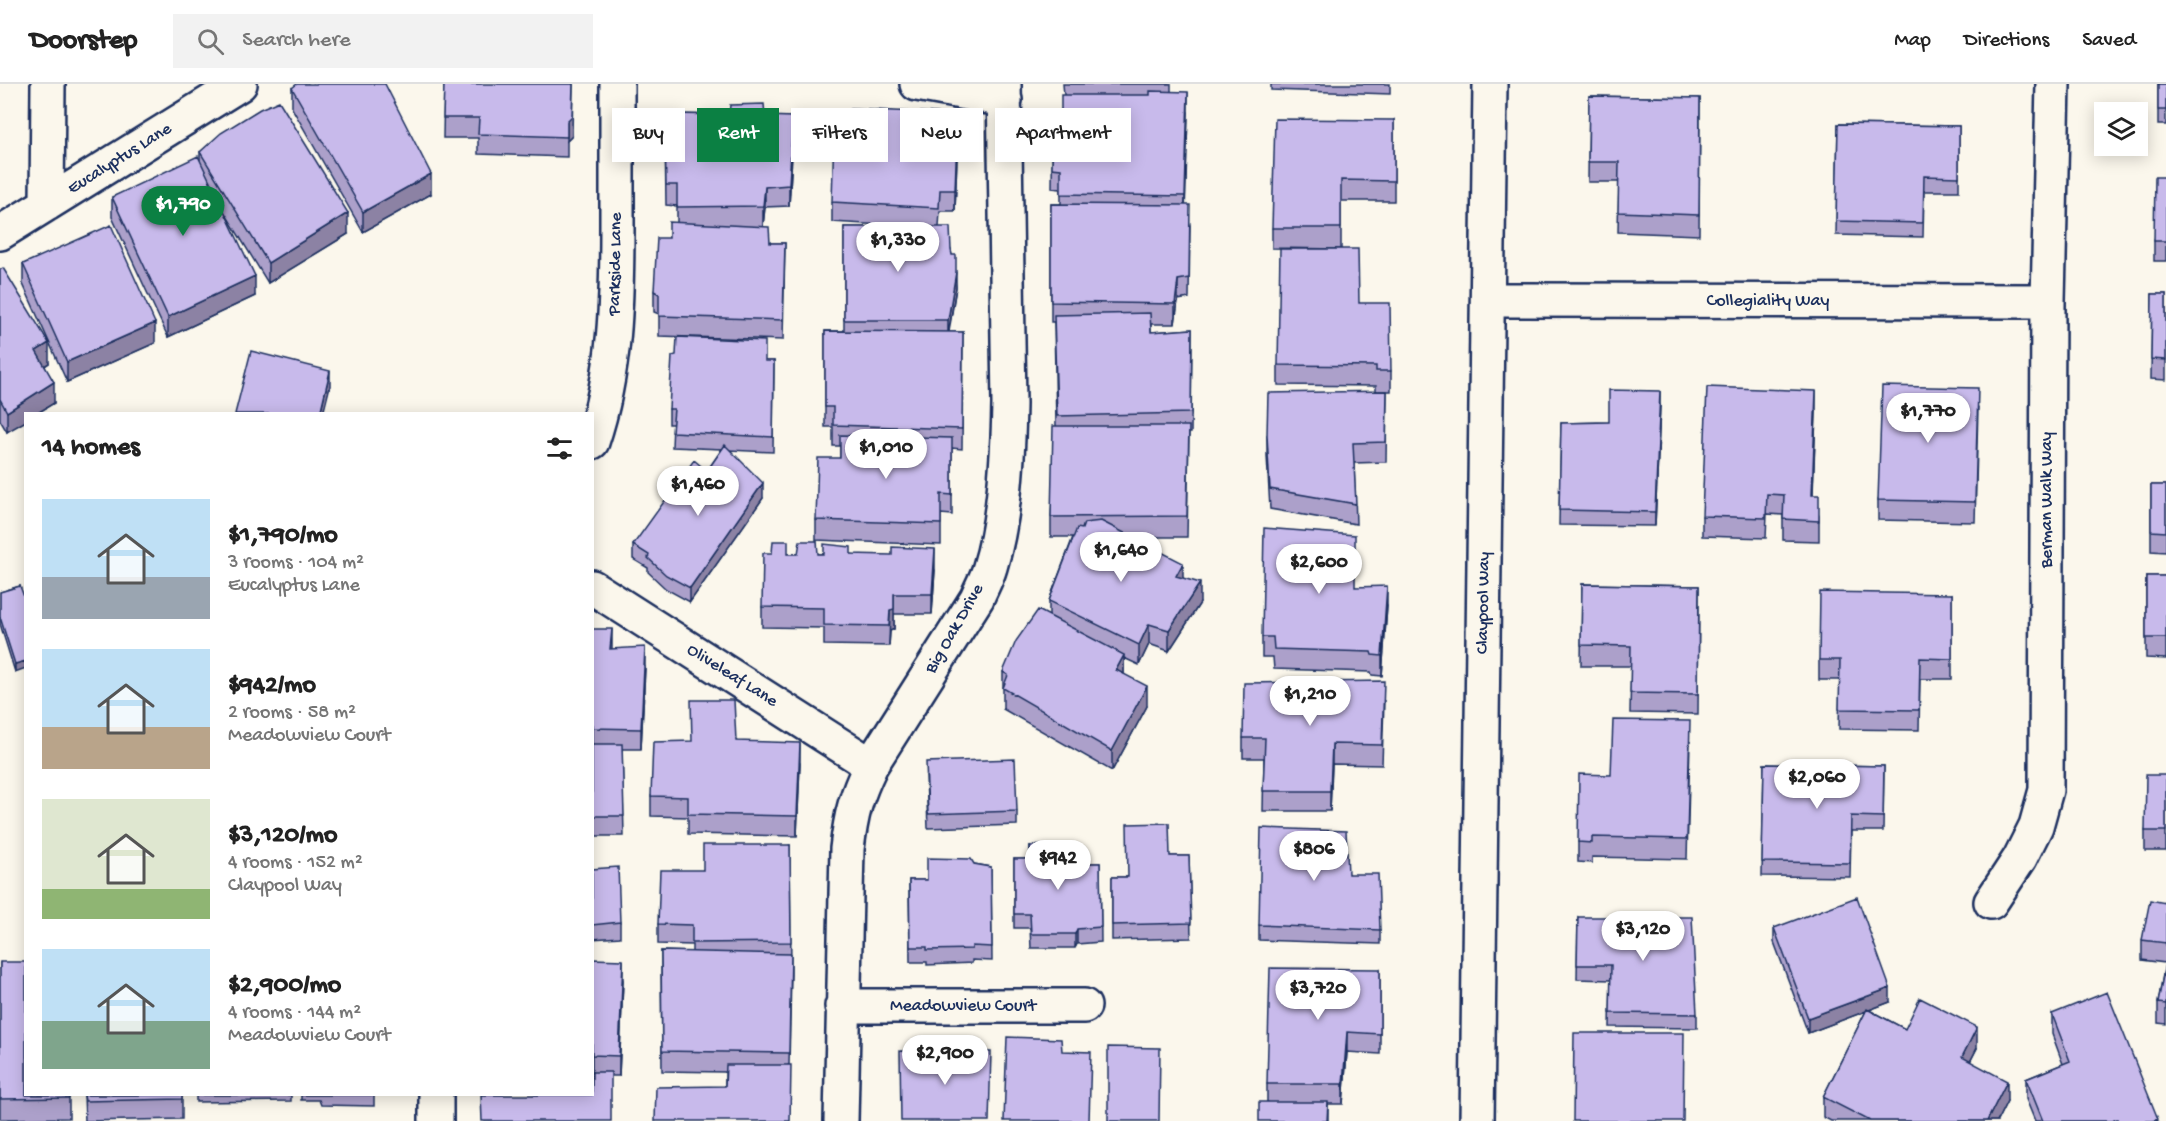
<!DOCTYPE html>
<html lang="en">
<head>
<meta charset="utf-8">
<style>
	body { margin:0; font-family:"Gochi Hand",sans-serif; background:#f2f2f2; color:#222; height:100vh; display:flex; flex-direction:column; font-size:22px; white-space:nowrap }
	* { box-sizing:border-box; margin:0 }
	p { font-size:20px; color:#767676 }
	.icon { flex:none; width:33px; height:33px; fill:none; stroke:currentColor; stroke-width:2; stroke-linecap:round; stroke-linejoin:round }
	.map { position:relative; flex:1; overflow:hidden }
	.side { position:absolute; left:24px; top:328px; width:570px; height:684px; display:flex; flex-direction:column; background:#fff; border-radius:0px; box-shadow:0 3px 15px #0003 }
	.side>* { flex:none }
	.top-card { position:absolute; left:612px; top:24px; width:570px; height:54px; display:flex; gap:12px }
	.fabs { position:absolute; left:2094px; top:18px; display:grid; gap:12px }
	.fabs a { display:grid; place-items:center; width:54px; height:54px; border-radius:0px; background:#fff; box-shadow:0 3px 15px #0003; font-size:30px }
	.price { position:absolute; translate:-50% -51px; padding:0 14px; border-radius:21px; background:#fff; color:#222; font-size:20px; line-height:39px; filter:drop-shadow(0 2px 3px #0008) }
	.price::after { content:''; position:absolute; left:50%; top:36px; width:18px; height:14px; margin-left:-9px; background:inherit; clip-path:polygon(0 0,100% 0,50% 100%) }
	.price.current { background:#0b8043; color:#fff }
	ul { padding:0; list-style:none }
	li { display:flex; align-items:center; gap:18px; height:150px; padding:0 18px }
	li span { display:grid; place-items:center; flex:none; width:168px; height:120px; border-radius:0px; color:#555 }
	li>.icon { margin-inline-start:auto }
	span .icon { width:72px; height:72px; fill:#fffc; stroke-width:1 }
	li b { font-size:26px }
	h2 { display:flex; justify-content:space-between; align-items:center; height:72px; padding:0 18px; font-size:26px }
	.tag { padding:0 21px; border-radius:0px; background:#fff; box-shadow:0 3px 15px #0003; font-size:21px; line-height:54px }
	.tag.current { background:#0b8043; color:#fff }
	header { display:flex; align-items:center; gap:36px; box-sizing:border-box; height:84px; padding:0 30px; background:#fff; border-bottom:2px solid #e0e0e0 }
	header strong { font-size:28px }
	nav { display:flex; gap:33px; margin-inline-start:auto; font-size:21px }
	.search { width:420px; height:54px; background:#f2f2f2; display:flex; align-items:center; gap:15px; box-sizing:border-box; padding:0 21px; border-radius:0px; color:#767676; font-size:22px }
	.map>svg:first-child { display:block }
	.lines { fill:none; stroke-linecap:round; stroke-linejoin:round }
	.street-casing { stroke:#1b2f5e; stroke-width:38 }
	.street { stroke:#fbf7ec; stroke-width:33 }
	.wall { fill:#aca0ca; stroke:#1b2f5e; stroke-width:1.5 }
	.shaded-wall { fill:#8c82a4; stroke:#1b2f5e; stroke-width:1.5 }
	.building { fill:#c8baeb; stroke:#1b2f5e; stroke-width:1.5 }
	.labels { text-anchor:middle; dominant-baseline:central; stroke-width:4.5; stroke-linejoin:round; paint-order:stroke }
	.street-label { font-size:18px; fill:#1b2f5e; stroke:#fbf7ec }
</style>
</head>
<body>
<header>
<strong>Doorstep</strong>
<div class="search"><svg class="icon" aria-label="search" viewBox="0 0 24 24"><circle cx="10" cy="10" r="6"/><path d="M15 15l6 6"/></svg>Search here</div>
<nav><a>Map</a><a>Directions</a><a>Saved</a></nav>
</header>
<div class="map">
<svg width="2166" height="1037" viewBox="0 0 2166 1037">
	<rect width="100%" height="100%" fill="#fbf7ec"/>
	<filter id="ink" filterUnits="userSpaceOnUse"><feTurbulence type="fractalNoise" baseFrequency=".0167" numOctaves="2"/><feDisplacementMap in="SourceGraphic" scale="12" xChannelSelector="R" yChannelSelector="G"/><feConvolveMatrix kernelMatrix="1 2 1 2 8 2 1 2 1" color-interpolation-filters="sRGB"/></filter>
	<g filter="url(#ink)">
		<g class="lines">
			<defs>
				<path id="street" d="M917,0l88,16
					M47,120l1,-120
					M0,149l240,-149
					M1488,216l560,1
					M592,358c24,-71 25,-143 25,-217 0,-47 0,-94 0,-141
					M592,503l279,178
					M1991,818l29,-44 16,-32 10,-36 2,-489 5,-217
					M842,922h242
					M436,1037v-26
					M841,1037l6,-272c4,-35 9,-53 24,-84l106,-167c4,-10 10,-20 13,-31 15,-48 18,-112 19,-163l-5,-320
					M1477,1037l13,-1037"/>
			</defs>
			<use href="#street" class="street-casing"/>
			<use href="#street" class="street"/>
		</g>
		<path class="wall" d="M444,0l128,52 -5,5v16l-89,-3v-16h-35z
			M1063,0h108v7l17,21 -3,93 5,20 -1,73 -11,2 -3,24h-24v8l41,-3 -1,104h-2l-2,104h-56l52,41 17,25 -31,48 -20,-7 -10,21 -15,-7v16l23,32 -35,65 -109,-62v-37l46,-55v-16l24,-64h-22v-20l5,-91 -2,-104h-3v-118h10v-15l-9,-1 1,-74 8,-1 3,-18z
			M1271,0h119v10l-119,-4z
			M2158,0h8v41h-8z
			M292,4l139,106 -68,38 -71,-124z
			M1589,12l111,2 -1,137 -81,-3 1,-50h-31z
			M671,30l94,2 28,21 -4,69 -24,1 -2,19 7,17h15l-2,97 -124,-4v-22l-5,-2v-21l15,-53 8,-16v-16l-11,-1 -1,-75 6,-1z
			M1394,36v81h-53v48l-69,-1v-20z
			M1838,40l121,2v65h-35l-1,46 -87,-2z
			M938,52l19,21 -2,54h-15l-1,16 12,23 5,37 -7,45h14l-1,117 -10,-1v67l-11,-1v31l-125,-5v-20l24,-62v-12h-7v-19h-8v-96h19v-104h72l-84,-5v-20z
			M200,68l148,82 -80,49 -43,-70 30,83 -87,41 -56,-120v-20l88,-36z
			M2166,93v84h-12v-20z
			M23,180l132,79 -88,39 -44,-98z
			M0,186l49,93 -4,3 9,37 -18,11h-10l-19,18 -7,-12z
			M2152,210h14v86l-15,-1z
			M1359,219l32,68v20h-15h11l-1,71 -32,1 2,61 -86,-15 -3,-53v-21l109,-44v-5l-98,-1v-20z
			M765,277h9l-1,91 -44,-2 34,48 -73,104 -24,-13 -18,-17v-4l-15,-9v-14l74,-74 15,-22 -50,-2 1,-23h-4v-15z
			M1660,321l-5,121 -96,-1 2,-102 48,-1z
			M1978,324l-3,114 -97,-2v-20z
			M1816,327l-3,84 6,20v26l-36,-1v-25l-16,-1 -1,24 -64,-2v-20z
			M2151,401h15v67l-15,-1z
			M788,470h63l84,16 -3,44h-38v15l-4,2 -1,15 -65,-1v-17l-62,-1v-20z
			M2146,492h20v83l-20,-1z
			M1582,500l117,2 -1,128 -68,-1 1,-47h-50z
			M20,502l-5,86 -15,-48v-32z
			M1355,503l32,19 -5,70 -10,-1 -1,-3 -97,-3 -1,-12h-11v-20z
			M1952,510v85h-32l-1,51 -80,-1 1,-49h-21v-20z
			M592,545l20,20 33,18 -4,82h-19l2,87h-32z
			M1384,617l-2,64 -50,-1 -2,47h-67l1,-53h-21v-20z
			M736,657l64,22 -3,73 -109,-2v-17l-37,-1v-20z
			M1690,658l-3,117 -95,-2v6l-14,-1v-20l33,-67z
			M1764,680l120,2 -1,65h-32l-1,46 -88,-1z
			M2166,691v76h-21v-20z
			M926,692l91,35v14l-89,3z
			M790,761l1,129 -2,91 -64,21v-14l-63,-1 -1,-120 31,1v-7l-34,-1v-20l45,-54z
			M1030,762l48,17h22l1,79 -24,2 -2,4h-44l-1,-20h-16v-69h16z
			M1170,772h19l2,82 -79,2v-63h16z
			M974,780l17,3 1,94 -20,-1v3l-45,2v-3h-17l-1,-82h18z
			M592,785l28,53v15l-28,2z
			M1348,790l32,56v14l-121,-4v-15z
			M2166,819v121l-8,-1v-20l7,-40 -23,-3v-20z
			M1578,833l119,97v14l-87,-1 1,-47 -34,-1z
			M1774,844l116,74 -21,8 36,19 72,19 -7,14 37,39 -10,20h-166l-8,-4v-20l43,-86 -58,22 -34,-91z
			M592,875l31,21 -4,96h-8l-19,19z
			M0,878l69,133v23l-69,1z
			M1380,885v85l-33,-2 -4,52h-15v17l-61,-19v-18z
			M2052,930l106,107h-123l-9,-22v-20l37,-15 -11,-30z
			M84,1011h98v24l-97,2z
			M196,1011h95v6l-95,1z
			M301,1011h73v11l-53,-1 -2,-5h-18z"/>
		<path class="shaded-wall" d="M573,0l-1,52 -5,5v-20z
			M1188,8v20l-3,104v-20z
			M793,33v20l-4,69v-21z
			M957,53v20l-2,54v-21z
			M431,90v20l-68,38v-20z
			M765,103v20l-2,19v-20z
			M348,129v21l-80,49v-20z
			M956,188v15l-8,48v-15z
			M255,192v20l-87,41v-20z
			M1178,196v20l-3,24v-20z
			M155,239v20l-88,39v-20z
			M49,259v20l-13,8v-20z
			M330,287v15l-7,28h-3z
			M54,298v21l-18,11h-10v7l-19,11v-20z
			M1660,307v14l-5,121v-14z
			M1816,307v20l-4,104v-20z
			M763,399v15l-73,104v-14z
			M935,465v21l-3,44v-20z
			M1183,479v20l-7,-7z
			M1200,499v20l-31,48v-21z
			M1387,502v20l-5,70v-20z
			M894,510v35l-4,2 -1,15 1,-36z
			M1149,540v20l-10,21v-20z
			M612,545v20h-2z
			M645,563v20l-4,82v-20z
			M1124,571v20l-8,-5z
			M26,577v7l-11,4v-8z
			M1147,602v20l-35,65v-20z
			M800,659v20l-3,73v-20z
			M1332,660v20l-2,47v-20z
			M1077,845v15l-2,4v-14z
			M623,876v20l-4,96v-20z
			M1890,904v14l-82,31v-15z
			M1977,943v21l-15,29v-20z
			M1347,948v20l-4,52v-20z
			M2007,997v20l-10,20h-10z"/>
		<path class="building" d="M297,0h88l46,90 -68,38 -71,-124z
			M444,0h129l-1,32 -5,5v16l-89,-3 1,-16h-36z
			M2158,0h8v26h-8z
			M1150,7l38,1 -3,104 -124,-2v-25l-9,-1 1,-54 8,-1v-18h89z
			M1589,12l111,2 -1,117 -81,-3 1,-50h-31z
			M279,17l69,112 -80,50 -68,-111 21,-19 39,-24z
			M764,20l1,12 28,1 -4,68 -24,2 -2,19 -86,1v-22h-11l-1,-55 7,-1 -1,-15 58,1 1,-10z
			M851,25l86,4 1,23 19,1 -2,53h-15l-1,18 -107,-6 2,-72 16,1z
			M1275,35l119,1v61l-53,-1v48h-69z
			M1838,40l121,2v51l-35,-1 -1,47 -87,-2z
			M198,72l57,120 -87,41 -56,-120z
			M2155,93h11v64h-12z
			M1051,120l139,1 -1,73 -11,2 -3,24 -124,-2z
			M669,138l100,5 1,16h15l-2,77 -124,-4v-22l-5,-3 3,-53h12z
			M111,141l44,98 -88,39 -44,-98z
			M844,143h106l1,23 1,5h4v17l-8,48h-104z
			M1280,165h78l1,54h31l1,68h-15v-5l-98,-1z
			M3,184l46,75 -13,8 18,31 -47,30 -7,-13v-129z
			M2152,210h14v66l-15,-1z
			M1150,229l1,19 41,-3 -1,84 -134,3 -3,-101z
			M825,247l138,1 -1,97 -129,-4v-18h-8z
			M677,253l88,4v20h9l-1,76 -101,-5 2,-23h-5l3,-53 4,-1z
			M251,267l79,20 -10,43h-85z
			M1882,302l96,2 -3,114 -97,-2z
			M1707,303l109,4 -4,104h7v26l-36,-2 1,-24 -17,-1 -1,24 -64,-2z
			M1609,306l51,1 -5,121 -96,-2 2,-87 48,-1z
			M1387,307l-1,51 -33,1 3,61 -86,-15 -3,-54 1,-42z
			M1053,342h136l-2,90 -136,1z
			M840,351l112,3v57l-11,-1v30l-125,-4 2,-62h22z
			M725,361l38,38 -73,105 -24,-13 -18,-17 1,-3 -16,-10 61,-85 13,11z
			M2151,401h15v47l-15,-1z
			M1101,437l82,42 -7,13 24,7 -31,47 -20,-6 -10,21 -90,-44 28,-73 5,1 2,-6z
			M1264,444l91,7v52l32,-1 -5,70 -10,-1 -1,-3 -97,-3 -1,-12h-11z
			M773,457h15v13h10l2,-13h17l1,13h6v-10l27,3v7l41,1v-8l43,2 -3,45h-38v15l-4,1 -1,16 -65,-1v-17l-62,-1 1,-54h9z
			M2146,492h20v62h-20z
			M1582,500l117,2 -1,108 -68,-1 1,-47 -50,-1z
			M20,502l6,16v59l-11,3 -15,-47v-25z
			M1820,508l132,2v65l-32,-1 -1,52 -80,-1 1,-49h-21z
			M1038,526l86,45 -8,15 31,16 -35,65 -109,-63 5,-13 -5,-3 13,-31z
			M592,545h20l-2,20 35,-2 -4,82 -49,-1z
			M1384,597l-2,64 -50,-1 -2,47h-67l2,-53h-22l1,-55z
			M691,616h43l2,41 64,2 -3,73 -109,-2v-17l-37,-1 2,-54 39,-1z
			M1613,636l77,1 -3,118 -95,-2v6l-14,-1 1,-68 32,1z
			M592,660h30l2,72h-32z
			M1015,675l2,52 -89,3 -2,-52z
			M1764,680l120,2 -1,51 -32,-1 -1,47 -88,-1z
			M2146,691h20v56h-21z
			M1169,739l1,33h19l2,67 -79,2v-48h16l-1,-53z
			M1261,744l85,3 2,43h30l2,56 -121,-5z
			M1075,760l3,19h22l1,64 -24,2 -2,5h-44l-1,-20h-16v-55h17l-1,-13z
			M703,761h87l1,97 -99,1v-18l-34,-1 2,-54h43z
			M927,774l44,1 3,5 17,3 1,80 -20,-1v3l-45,1v-3h-17l-1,-67h18z
			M618,783l2,55 -28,3v-56z
			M1857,813l33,91 -82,30 -34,-90z
			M2150,816l16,3v40l-24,-3z
			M1578,833h114l5,97 -87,-1 1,-48h-34z
			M661,867l130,3 -2,99 -127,-2z
			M592,875l31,1 -4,96 -27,-1z
			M2166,875v45l-8,-1z
			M0,878h26v133h43v3l-69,1z
			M1270,884l110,1v65l-33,-2 -4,52h-76z
			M2107,908l51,127 -5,2h-35l-1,-2 -5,2h-69l-17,-42 44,-18 -18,-47z
			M1920,914l57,29 -15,30 45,24 -20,40h-117l-47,-24 44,-88 38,20z
			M1574,949h110l-1,88h-110z
			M1007,953l54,2 1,12 29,1 -2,69h-85z
			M1108,963l52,1 -1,73h-51z
			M900,967l91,1 -2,69h-88z
			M726,981h65l-1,56h-135l1,-34 69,-1z
			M592,988h19v49h-129l-1,-26h111z
			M84,1011h98v4l-97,2z
			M1259,1018h69l-1,19h-68z"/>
	</g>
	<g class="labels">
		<g class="street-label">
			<text transform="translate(120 75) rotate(-32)">Eucalyptus Lane</text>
			<text transform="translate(616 180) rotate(-89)">Parkside Lane</text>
			<text x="1768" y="217">Collegiality Way</text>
			<text transform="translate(2047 416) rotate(-90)">Berman Walk Way</text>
			<text transform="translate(1484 519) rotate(-89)">Claypool Way</text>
			<text transform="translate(955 545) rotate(-60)">Big Oak Drive</text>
			<text transform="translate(732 592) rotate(32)">Oliveleaf Lane</text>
			<text x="963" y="922">Meadowview Court</text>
		</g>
	</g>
</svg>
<div class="fabs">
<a><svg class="icon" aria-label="layers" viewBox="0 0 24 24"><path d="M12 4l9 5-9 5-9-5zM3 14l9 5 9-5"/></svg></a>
</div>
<b class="price current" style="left:183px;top:153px">$1,790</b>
<b class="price" style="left:898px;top:189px">$1,330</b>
<b class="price" style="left:1928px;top:360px">$1,770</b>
<b class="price" style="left:886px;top:396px">$1,010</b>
<b class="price" style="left:698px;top:433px">$1,460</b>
<b class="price" style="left:1121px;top:499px">$1,640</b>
<b class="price" style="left:1319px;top:511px">$2,600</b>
<b class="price" style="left:1310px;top:643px">$1,210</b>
<b class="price" style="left:1817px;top:726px">$2,060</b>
<b class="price" style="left:1314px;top:798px">$806</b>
<b class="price" style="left:1058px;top:807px">$942</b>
<b class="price" style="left:1643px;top:878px">$3,120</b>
<b class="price" style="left:1318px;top:937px">$3,720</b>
<b class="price" style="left:945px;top:1002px">$2,900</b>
<div class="top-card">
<a class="tag">Buy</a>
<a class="tag current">Rent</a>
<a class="tag">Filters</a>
<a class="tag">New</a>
<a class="tag">Apartment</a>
</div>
<section class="side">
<h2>14 homes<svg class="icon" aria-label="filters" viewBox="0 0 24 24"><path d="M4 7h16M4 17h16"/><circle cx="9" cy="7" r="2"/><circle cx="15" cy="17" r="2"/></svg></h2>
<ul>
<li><span style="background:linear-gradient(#bfe0f5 65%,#9aa5b1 0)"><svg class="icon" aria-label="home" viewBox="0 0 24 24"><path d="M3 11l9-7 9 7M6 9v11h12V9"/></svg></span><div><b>$1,790/mo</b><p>3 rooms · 104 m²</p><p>Eucalyptus Lane</p></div></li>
<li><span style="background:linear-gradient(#bfe0f5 65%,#b9a48a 0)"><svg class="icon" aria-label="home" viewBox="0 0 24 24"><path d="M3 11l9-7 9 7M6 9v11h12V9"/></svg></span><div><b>$942/mo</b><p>2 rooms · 58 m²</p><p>Meadowview Court</p></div></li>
<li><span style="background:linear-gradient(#dfe7d0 75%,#8fb573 0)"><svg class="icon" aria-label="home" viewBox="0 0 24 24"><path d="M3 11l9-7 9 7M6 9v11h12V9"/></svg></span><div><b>$3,120/mo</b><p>4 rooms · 152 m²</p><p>Claypool Way</p></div></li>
<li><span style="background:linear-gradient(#bfe0f5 60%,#7fa58c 0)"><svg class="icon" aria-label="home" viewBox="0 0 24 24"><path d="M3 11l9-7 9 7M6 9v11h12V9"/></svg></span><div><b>$2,900/mo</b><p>4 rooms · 144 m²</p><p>Meadowview Court</p></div></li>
</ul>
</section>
</div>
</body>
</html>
